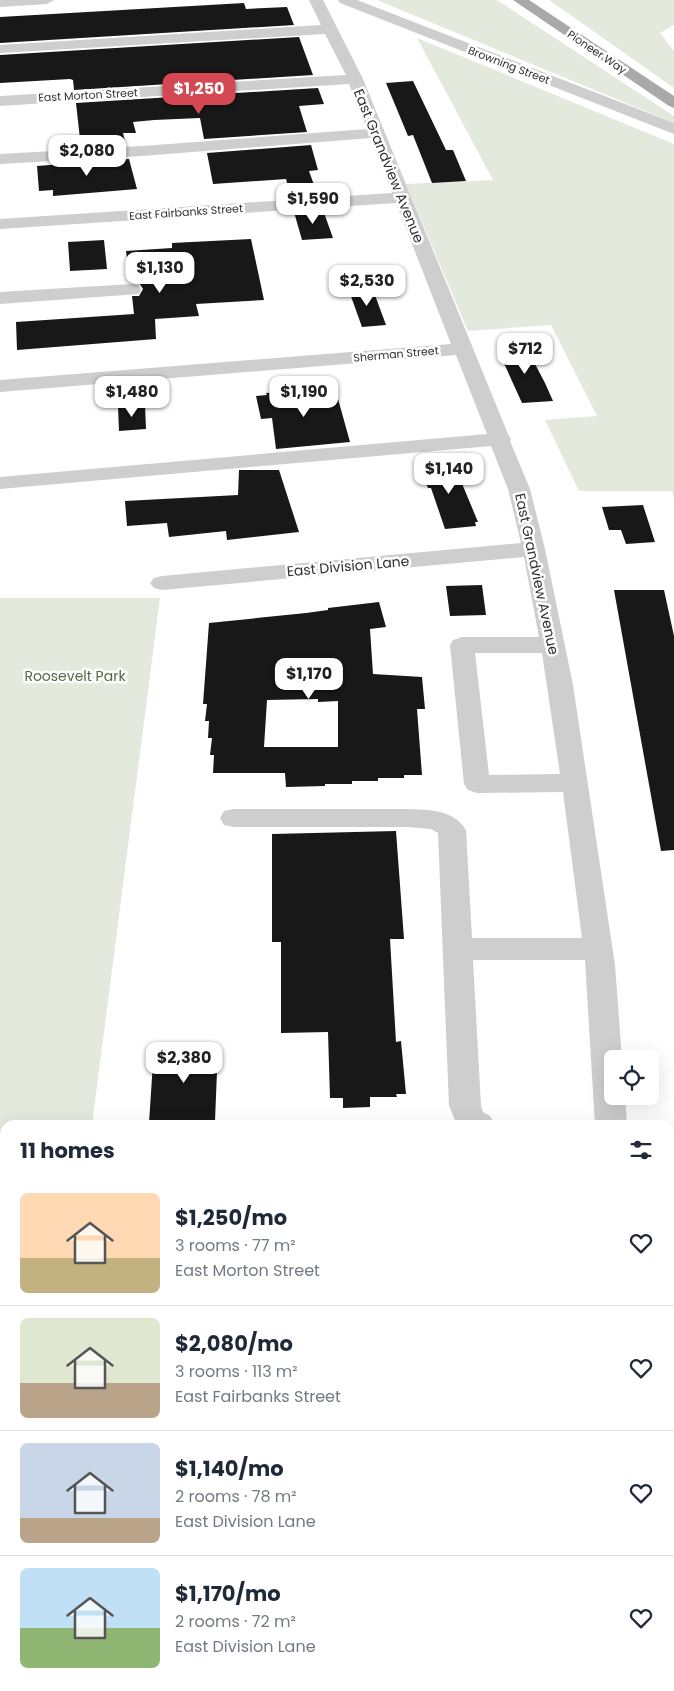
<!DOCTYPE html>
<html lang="en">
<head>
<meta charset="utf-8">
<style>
	body { margin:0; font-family:Poppins,sans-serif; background:#f2f2f3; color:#1f2937; height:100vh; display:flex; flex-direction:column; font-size:19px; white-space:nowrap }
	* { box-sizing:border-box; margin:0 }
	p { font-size:16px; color:#747a83 }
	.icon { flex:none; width:28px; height:28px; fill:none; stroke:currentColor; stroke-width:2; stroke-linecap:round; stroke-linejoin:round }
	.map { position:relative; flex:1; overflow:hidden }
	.side { position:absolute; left:0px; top:1120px; width:675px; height:571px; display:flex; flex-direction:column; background:#fff; border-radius:15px 15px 0 0; box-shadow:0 5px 20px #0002 }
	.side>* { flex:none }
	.tools { position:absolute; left:604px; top:1050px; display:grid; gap:10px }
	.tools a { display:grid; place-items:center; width:55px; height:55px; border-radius:8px; background:#fff; box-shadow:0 5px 20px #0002; font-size:25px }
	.price { position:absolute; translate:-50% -42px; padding:0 11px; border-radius:10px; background:#fff; color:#222; font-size:16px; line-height:32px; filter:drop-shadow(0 1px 2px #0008) }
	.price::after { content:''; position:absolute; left:50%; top:30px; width:15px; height:11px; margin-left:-8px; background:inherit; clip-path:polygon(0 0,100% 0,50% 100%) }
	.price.selected { background:#d34853; color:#fff }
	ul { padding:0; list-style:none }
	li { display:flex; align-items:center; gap:15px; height:125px; padding:0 20px }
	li+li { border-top:1px solid #e0e1e3 }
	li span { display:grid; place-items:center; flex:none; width:140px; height:100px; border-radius:8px; color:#555 }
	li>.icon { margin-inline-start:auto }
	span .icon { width:60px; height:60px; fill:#fffc; stroke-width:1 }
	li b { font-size:21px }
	h2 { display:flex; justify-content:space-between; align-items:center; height:60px; padding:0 20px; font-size:21px }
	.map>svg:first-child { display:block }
	.green { fill:#e4e9de }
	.building { fill:#181818; fill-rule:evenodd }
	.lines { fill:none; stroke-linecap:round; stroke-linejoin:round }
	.minor { fill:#cecece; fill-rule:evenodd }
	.major { fill:#a9a9a9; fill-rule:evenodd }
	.labels { text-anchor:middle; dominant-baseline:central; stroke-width:5; stroke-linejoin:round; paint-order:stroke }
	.far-street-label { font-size:11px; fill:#313131; stroke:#fff }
	.street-label { font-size:14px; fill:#313131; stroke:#fff }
	.park-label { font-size:14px; fill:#556943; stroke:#fff }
</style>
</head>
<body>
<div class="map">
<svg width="674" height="1691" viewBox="0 0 674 1691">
	<rect width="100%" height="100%" fill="#fff"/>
	<path class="green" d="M377,0h120l177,116v7z
		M549,0h125v25l-14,8 14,18v37z
		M417,38l257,106v354l-2,-7h-93l-34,-71 52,-4 -46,-91 -83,6 -62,-147 87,-4z
		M0,598h160l-68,527h-87v561h15v5h-20z"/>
	<path class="building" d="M244,3l2,6 41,-2 7,18 -294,18v-26z
		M299,37l14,38 -239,15 -1,-10 -3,-1 -70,4v-28z
		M413,81l33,69h7l13,31 -34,2 -19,-48 -5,1 -22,-53z
		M318,88l6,16 -25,2 8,26 -103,7 -4,-21 -46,2 -21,2 3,11h-13l3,12 -45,3 -5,-45z
		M311,145l7,25 -9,1 9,25 -27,2 -5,-19 -73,5 -6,-31z
		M129,159l8,30 -84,7v-6l-14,1 -2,-25z
		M323,210l10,28 -31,2 -8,-28z
		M251,239l13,61 -68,4 3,12 -44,3 1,20 -139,11 -1,-28 118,-8 -2,-18h7l4,-7 -3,-5 -10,-2 -4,-31 46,-3v-5z
		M104,240l3,29 -37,2 -2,-29z
		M372,287l14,38 -24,2 -14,-39z
		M525,345l20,38 8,18 -31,2 -25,-55z
		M335,388l15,54 -74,7 -4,-31 -11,1 -5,-23 11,-1 -1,-2z
		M145,405l1,24 -27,2 -1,-24z
		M453,462l25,60h-3l1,4 -31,3 -14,-41h-3l-9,-23z
		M239,470h40l20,62 -72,8 -1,-9 -57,6 -2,-14 -40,3 -2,-25 113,-6z
		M643,505l12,37 -29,2 -5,-14h-12l-7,-23z
		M482,585l4,30 -36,1 -4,-30z
		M614,590h50l10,46v214l-13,1z
		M379,602l7,25 -16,2 3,45 49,3 3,32h-8l5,66h-18v3h-26v3h-26v3h-27v2l-39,1 -1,-14h-72l1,-18h-4l2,-17h-4l1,-17h-4l2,-17h-4l6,-81 97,-10 22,-3v-2zM318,699v3l20,-1v46h-74l3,-47z
		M396,831l8,108h-14l6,103 5,-1 5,53h-10l1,3h-27v10l-27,1v-10h-13l-2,-66 -47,1v-91h-9v-108z
		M218,1046l-3,75 -66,2 5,-76z"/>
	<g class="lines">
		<path class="minor" d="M0,0h54l-7,4 -47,3z
			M309,0h14l40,79 145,355 3,5 -1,2 20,48 15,60 28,136 42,280 7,94h-10v37h13l2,29h-32l-10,-165h-112l8,146 2,6 7,4 5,9h-38l-8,-19 -11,-273 -7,-4 -24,-2h-173l-10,-2 -4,-7 4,-7 10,-2h173c22,1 46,0 59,21l6,108h110l-19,-146 -86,1 -9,-3 -4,-6 -14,-139 3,-5 9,-3h77l-15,-80 -362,33 -8,-2 -4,-5 4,-5 8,-2 359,-33 -13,-54 -17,-43 -491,43v-12l487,-43 -31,-79 -456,37v-12l451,-36 -55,-141 -396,26v-10l392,-26 -21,-55 -229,18 -142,8v-10l142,-8 225,-17 -18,-45 -349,22v-10l346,-21 -21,-41 -325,19v-8l321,-20zM475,653h67l18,121 -71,1z
			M338,0h19l317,123v11l-334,-131z
			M132,284l7,2 2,4 -2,4 -139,10v-12z"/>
		<path class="major" d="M513,0h16l145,96v12l-5,-2z"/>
	</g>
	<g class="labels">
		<g class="far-street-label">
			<text transform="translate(597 52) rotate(34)">Pioneer Way</text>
			<text transform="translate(509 65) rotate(21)">Browning Street</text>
			<text transform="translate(88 95) rotate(-3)">East Morton Street</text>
			<text transform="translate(186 212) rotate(-4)">East Fairbanks Street</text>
			<text transform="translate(396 354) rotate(-5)">Sherman Street</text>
		</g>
		<g class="street-label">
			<text transform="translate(389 166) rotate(68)">East Grandview Avenue</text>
			<text transform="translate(348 566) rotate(-5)">East Division Lane</text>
			<text transform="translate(537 574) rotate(78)">East Grandview Avenue</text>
		</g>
		<g class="park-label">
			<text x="75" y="676">Roosevelt Park</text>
		</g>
	</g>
</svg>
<div class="tools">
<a><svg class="icon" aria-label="locate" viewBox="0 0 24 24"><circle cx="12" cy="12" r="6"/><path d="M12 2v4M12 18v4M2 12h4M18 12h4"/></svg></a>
</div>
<b class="price selected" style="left:199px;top:115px">$1,250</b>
<b class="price" style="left:87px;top:177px">$2,080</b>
<b class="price" style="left:313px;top:225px">$1,590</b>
<b class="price" style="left:160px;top:294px">$1,130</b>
<b class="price" style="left:367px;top:307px">$2,530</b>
<b class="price" style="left:525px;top:375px">$712</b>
<b class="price" style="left:132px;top:418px">$1,480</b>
<b class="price" style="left:304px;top:418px">$1,190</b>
<b class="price" style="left:449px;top:495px">$1,140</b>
<b class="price" style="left:309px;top:700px">$1,170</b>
<b class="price" style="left:184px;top:1084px">$2,380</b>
<section class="side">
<h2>11 homes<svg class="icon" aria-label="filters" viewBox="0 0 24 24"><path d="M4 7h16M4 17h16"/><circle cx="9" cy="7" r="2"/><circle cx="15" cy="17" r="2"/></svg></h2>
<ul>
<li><span style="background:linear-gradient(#ffd9b3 65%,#c2b280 0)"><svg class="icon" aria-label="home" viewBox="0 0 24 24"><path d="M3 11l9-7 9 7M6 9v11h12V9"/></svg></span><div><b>$1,250/mo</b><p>3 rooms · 77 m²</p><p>East Morton Street</p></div><svg class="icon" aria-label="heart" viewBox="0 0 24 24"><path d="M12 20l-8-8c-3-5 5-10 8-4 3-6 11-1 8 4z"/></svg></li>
<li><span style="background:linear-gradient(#dfe7d0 65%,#b9a48a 0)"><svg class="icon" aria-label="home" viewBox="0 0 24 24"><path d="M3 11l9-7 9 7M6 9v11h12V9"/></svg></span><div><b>$2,080/mo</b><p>3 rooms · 113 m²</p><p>East Fairbanks Street</p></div><svg class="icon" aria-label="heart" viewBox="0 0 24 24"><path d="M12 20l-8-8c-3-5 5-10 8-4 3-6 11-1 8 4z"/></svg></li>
<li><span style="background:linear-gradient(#c9d6e8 75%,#b9a48a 0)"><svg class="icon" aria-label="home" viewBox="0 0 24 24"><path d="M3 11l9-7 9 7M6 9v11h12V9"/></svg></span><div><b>$1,140/mo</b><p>2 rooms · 78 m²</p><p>East Division Lane</p></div><svg class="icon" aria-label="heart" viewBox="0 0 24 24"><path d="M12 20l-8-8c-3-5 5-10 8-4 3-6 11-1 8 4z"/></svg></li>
<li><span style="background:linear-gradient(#bfe0f5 60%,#8fb573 0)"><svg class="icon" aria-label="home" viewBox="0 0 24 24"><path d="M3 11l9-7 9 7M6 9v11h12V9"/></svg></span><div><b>$1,170/mo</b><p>2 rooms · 72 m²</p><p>East Division Lane</p></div><svg class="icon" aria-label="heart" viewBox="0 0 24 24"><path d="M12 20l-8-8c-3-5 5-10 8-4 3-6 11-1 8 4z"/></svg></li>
</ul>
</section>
</div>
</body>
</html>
